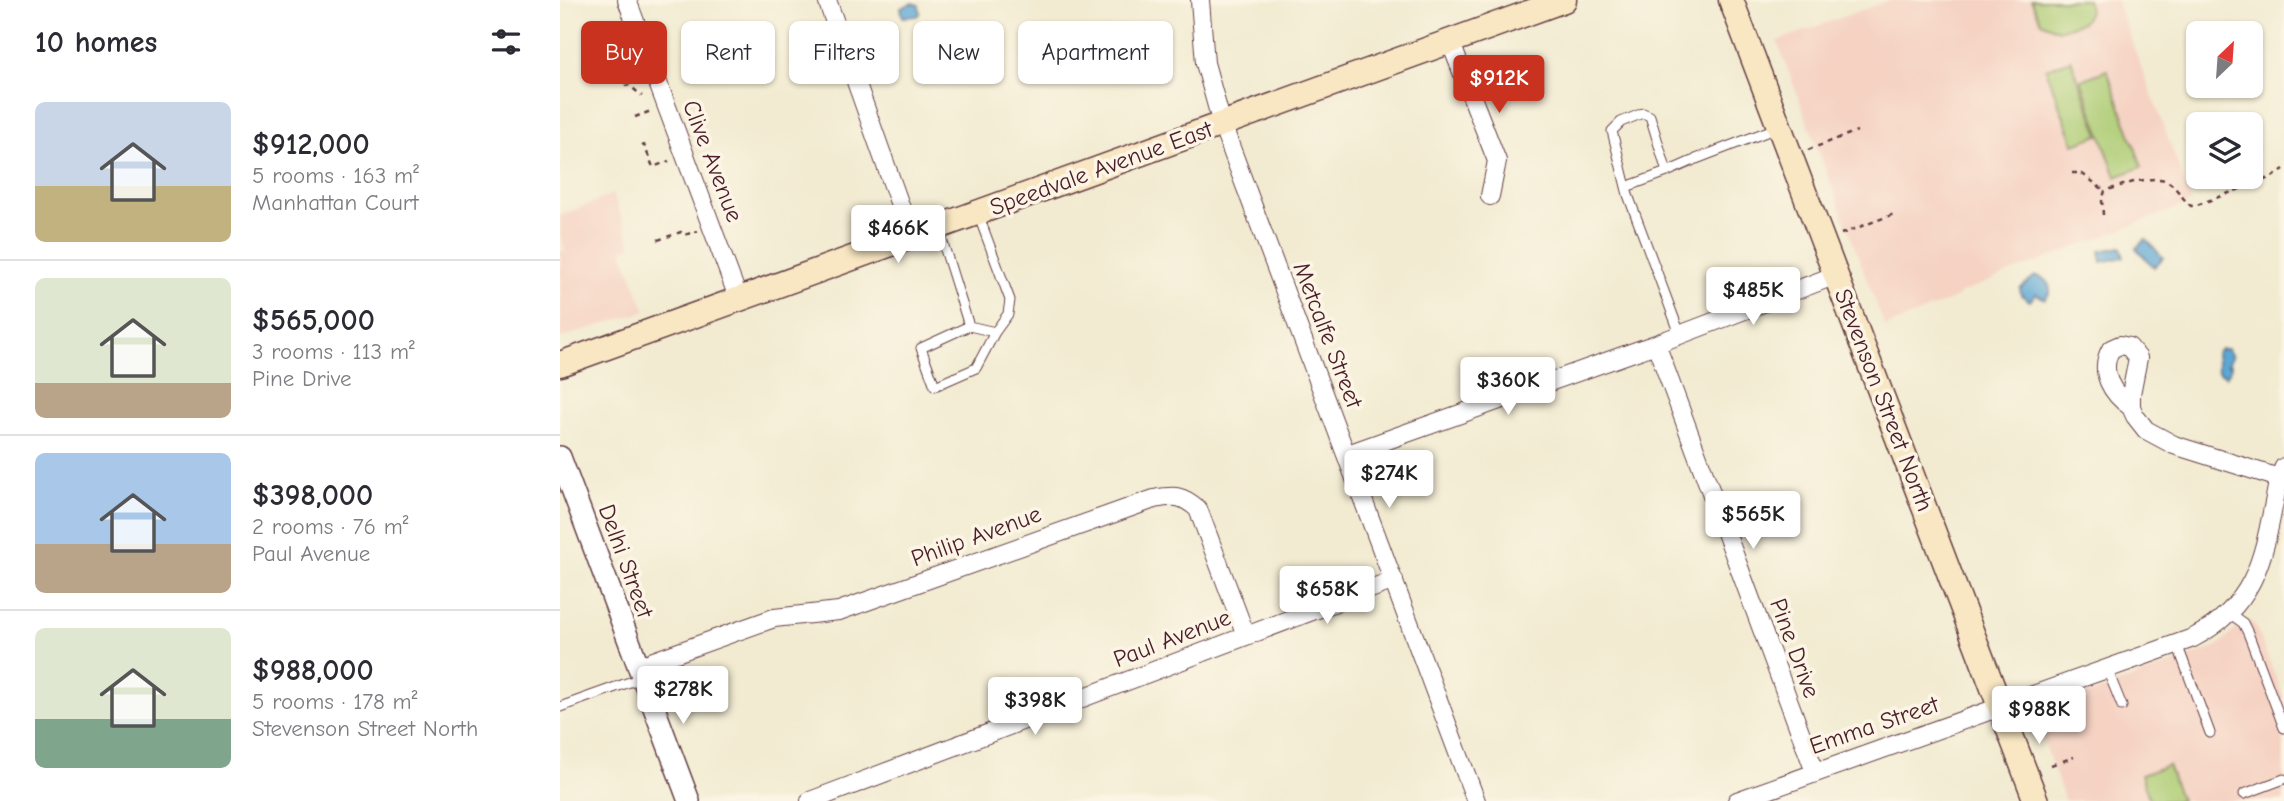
<!DOCTYPE html>
<html lang="en">
<head>
<meta charset="utf-8">
<style>
	body { margin:0; font-family:"Comic Neue",sans-serif; background:#f2f2f3; color:#2b2b33; height:100vh; display:flex; flex-direction:column; font-size:26px; white-space:nowrap }
	* { box-sizing:border-box; margin:0 }
	p { font-size:23px; color:#7c7c81 }
	.icon { flex:none; width:38px; height:38px; fill:none; stroke:currentColor; stroke-width:2; stroke-linecap:round; stroke-linejoin:round }
	.map { position:relative; flex:1; overflow:hidden }
	.panel { display:flex; flex-direction:column; background:#fff; width:560px }
	.panel>* { flex:none }
	.top-card { position:absolute; left:21px; top:21px; width:665px; height:63px; display:flex; gap:14px }
	.needle { width:46px; rotate:25deg }
	.buttons { position:absolute; left:1626px; top:21px; display:grid; gap:14px }
	.buttons a { display:grid; place-items:center; width:77px; height:77px; border-radius:10px; background:#fff; box-shadow:0 2px 5px #0004; font-size:35px }
	.price { position:absolute; translate:-50% -60px; padding:0 16px; border-radius:7px; background:#fff; color:#222; font-size:23px; line-height:46px; filter:drop-shadow(0 2px 4px #0008) }
	.price::after { content:''; position:absolute; left:50%; top:42px; width:21px; height:16px; margin-left:-10px; background:inherit; clip-path:polygon(0 0,100% 0,50% 100%) }
	.price.current { background:#c8321e; color:#fff }
	ul { padding:0; list-style:none }
	li { display:flex; align-items:center; gap:21px; height:175px; padding:0 35px }
	li+li { border-top:2px solid #e1e1e2 }
	li span { display:grid; place-items:center; flex:none; width:196px; height:140px; border-radius:10px; color:#555 }
	li>.icon { margin-inline-start:auto }
	span .icon { width:84px; height:84px; fill:#fffc; stroke-width:1 }
	li b { font-size:30px }
	h2 { display:flex; justify-content:space-between; align-items:center; height:84px; padding:0 35px; font-size:30px }
	.pill { padding:0 24px; border-radius:10px; background:#fff; box-shadow:0 2px 5px #0004; font-size:24px; line-height:63px }
	.pill.current { background:#c8321e; color:#fff }
	main { display:flex; flex:1; min-height:0 }
	.map>svg:first-child { display:block }
	.built { fill:#f5d2c2 }
	.green { fill:#adcc74; stroke:#7c7650; stroke-width:2 }
	.water { fill:#5ba7d4; stroke:#526380; stroke-width:2 }
	.lines { fill:none; stroke-linecap:round; stroke-linejoin:round }
	.service-casing { stroke:#633e44; stroke-width:11 }
	.minor-casing { stroke:#633e44; stroke-width:20 }
	.tertiary-casing { stroke:#633e44; stroke-width:24 }
	.secondary-casing { stroke:#633e44; stroke-width:27 }
	.path { stroke:#633e44; stroke-width:2.5; stroke-dasharray:5 5; stroke-linecap:butt }
	.service { stroke:#fff; stroke-width:9 }
	.minor { stroke:#fff; stroke-width:18 }
	.tertiary { stroke:#fff; stroke-width:21 }
	.secondary { stroke:#f9e7c3; stroke-width:24 }
	.labels { text-anchor:middle; dominant-baseline:central; stroke-width:7; stroke-linejoin:round; paint-order:stroke }
	.street-label { font-size:24px; fill:#4a1f2b; stroke:#fcf5e5 }
</style>
</head>
<body>
<main>
<section class="panel">
<h2>10 homes<svg class="icon" aria-label="filters" viewBox="0 0 24 24"><path d="M4 7h16M4 17h16"/><circle cx="9" cy="7" r="2"/><circle cx="15" cy="17" r="2"/></svg></h2>
<ul>
<li><span style="background:linear-gradient(#c9d6e8 60%,#c2b280 0)"><svg class="icon" aria-label="home" viewBox="0 0 24 24"><path d="M3 11l9-7 9 7M6 9v11h12V9"/></svg></span><div><b>$912,000</b><p>5 rooms · 163 m²</p><p>Manhattan Court</p></div></li>
<li><span style="background:linear-gradient(#dfe7d0 75%,#b9a48a 0)"><svg class="icon" aria-label="home" viewBox="0 0 24 24"><path d="M3 11l9-7 9 7M6 9v11h12V9"/></svg></span><div><b>$565,000</b><p>3 rooms · 113 m²</p><p>Pine Drive</p></div></li>
<li><span style="background:linear-gradient(#a9c7e8 65%,#b9a48a 0)"><svg class="icon" aria-label="home" viewBox="0 0 24 24"><path d="M3 11l9-7 9 7M6 9v11h12V9"/></svg></span><div><b>$398,000</b><p>2 rooms · 76 m²</p><p>Paul Avenue</p></div></li>
<li><span style="background:linear-gradient(#dfe7d0 65%,#7fa58c 0)"><svg class="icon" aria-label="home" viewBox="0 0 24 24"><path d="M3 11l9-7 9 7M6 9v11h12V9"/></svg></span><div><b>$988,000</b><p>5 rooms · 178 m²</p><p>Stevenson Street North</p></div></li>
</ul>
</section>
<div class="map">
<svg width="1724" height="801" viewBox="0 0 1724 801">
	<rect width="100%" height="100%" fill="#fcf5e5"/>
	<filter id="ink" filterUnits="userSpaceOnUse"><feTurbulence type="fractalNoise" baseFrequency=".0143" numOctaves="2"/><feDisplacementMap in="SourceGraphic" scale="14" xChannelSelector="R" yChannelSelector="G"/><feConvolveMatrix kernelMatrix="1 2 1 2 8 2 1 2 1" color-interpolation-filters="sRGB"/></filter>
	<filter id="wash" filterUnits="userSpaceOnUse"><feTurbulence type="fractalNoise" baseFrequency=".00686" numOctaves="4" result="noise"/><feDisplacementMap in="SourceGraphic" scale="28" xChannelSelector="R" yChannelSelector="G"/><feGaussianBlur stdDeviation="1.57" result="paint"/><feColorMatrix in="noise" values="0 0 0 0 0 0 0 0 0 0 0 0 0 0 0 0 0 1.4 0 .05"/><feComposite in="paint" operator="in"/></filter>
	<g filter="url(#wash)">
		<rect width="100%" height="100%" fill="#f2ebd1"/>
		<path class="built" d="M1329,0h227l76,202 -188,73 -45,19 1,2 -75,31 -108,-286z
			M53,194l19,52 -10,5 24,60 -86,27v-86l5,-2 -5,-14v-20z
			M1686,619l9,6 29,73v103h-219l-31,-86 184,-69z"/>
		<path class="green" d="M1471,0h56l3,10 -7,12 -25,8 -17,-8z
			M1511,60l28,75 -25,9 -28,-75z
			M1547,70l35,97 -26,10 -35,-97z
			M1608,765l13,36h-31l-9,-26z"/>
		<path class="water" d="M352,3l7,2 1,8 -3,3 -14,1 -2,-9z
			M541,39l5,5 -3,9 -9,7 -6,-8 6,-8z
			M1586,239l17,19 -9,9 -18,-19z
			M1561,247l3,10 -22,5 -2,-11z
			M1475,276c8,0 16,8 15,16l-5,7 -9,-5 -6,7 -9,-6 -1,-6z
			M1660,349h7l5,7 -4,8 3,1 -1,7 -4,4 -8,-4 -2,-18z"/>
	</g>
	<g filter="url(#ink)">
		<g class="lines">
			<defs>
				<path id="service" d="M1136,159l83,-32
					M1107,172l25,-11
					M1066,187l41,-15 -17,-56 -7,-3 -22,9 -9,9 16,64 52,139
					M418,214l32,86 -2,14 -13,18 -19,36 -41,18 -14,-38 48,-22 26,6
					M378,227l31,99
					M1669,613l14,10 5,10 36,95
					M1617,644l33,89
					M1547,669l15,37
					M0,707l81,-29
					M1684,794l40,-15"/>
				<path id="minor" d="M67,0l112,300
					M267,0l84,236
					M640,0l5,63 17,61 254,677
					M890,41l47,120 -7,35
					M1096,344l159,428
					M1571,407c-19,-13 -33,-35 -20,-58l9,-4 9,2 9,11 -7,36v13l4,9 11,14 28,15 105,33
					M788,454l308,-110 180,-69
					M77,667l137,-49 65,-7 315,-112c21,-4 28,-4 44,10l48,127
					M250,801l584,-221
					M1177,801l456,-163c70,-37 71,-91 86,-160l5,-11"/>
				<path id="tertiary" d="M0,457l129,344"/>
				<path id="secondary" d="M1171,0l305,801
					M0,364l1004,-364"/>
			</defs>
			<use href="#service" class="service-casing"/>
			<use href="#minor" class="minor-casing"/>
			<use href="#tertiary" class="tertiary-casing"/>
			<use href="#secondary" class="secondary-casing"/>
			<path class="path" d="M43,37l18,-8
				M65,86l4,-1 13,11
				M75,117l16,-6
				M82,146l2,-1 9,22 16,-6
				M1248,150l49,-19
				M1512,173h9l24,18
				M1543,215l-1,-15 3,-9c15,-5 48,-17 62,-10 10,6 15,18 24,25l6,-1 75,-28 12,-8
				M1281,234l53,-20
				M98,240l23,-8 3,3 14,-4
				M1503,761l11,-4
				M1491,765l6,-2"/>
			<use href="#service" class="service"/>
			<use href="#minor" class="minor"/>
			<use href="#tertiary" class="tertiary"/>
			<use href="#secondary" class="secondary"/>
		</g>
	</g>
	<g class="labels">
		<g class="street-label">
			<text transform="translate(153 161) rotate(69)">Clive Avenue</text>
			<text transform="translate(541 168) rotate(-20)">Speedvale Avenue East</text>
			<text transform="translate(768 335) rotate(69)">Metcalfe Street</text>
			<text transform="translate(1324 400) rotate(69)">Stevenson Street North</text>
			<text transform="translate(416 536) rotate(-20)">Philip Avenue</text>
			<text transform="translate(66 561) rotate(70)">Delhi Street</text>
			<text transform="translate(612 638) rotate(-21)">Paul Avenue</text>
			<text transform="translate(1235 648) rotate(70)">Pine Drive</text>
			<text transform="translate(1314 725) rotate(-19)">Emma Street</text>
		</g>
	</g>
</svg>
<div class="buttons">
<a><svg class="needle" viewBox="-14 -14 28 28"><path d="M0-13l5 13h-10z" fill="#e53935"/><path d="M0 13l5-13h-10z" fill="#7c7c81"/></svg></a>
<a><svg class="icon" aria-label="layers" viewBox="0 0 24 24"><path d="M12 4l9 5-9 5-9-5zM3 14l9 5 9-5"/></svg></a>
</div>
<b class="price current" style="left:939px;top:115px">$912K</b>
<b class="price" style="left:338px;top:265px">$466K</b>
<b class="price" style="left:1193px;top:327px">$485K</b>
<b class="price" style="left:948px;top:417px">$360K</b>
<b class="price" style="left:829px;top:510px">$274K</b>
<b class="price" style="left:1193px;top:551px">$565K</b>
<b class="price" style="left:767px;top:626px">$658K</b>
<b class="price" style="left:123px;top:726px">$278K</b>
<b class="price" style="left:475px;top:737px">$398K</b>
<b class="price" style="left:1479px;top:746px">$988K</b>
<div class="top-card">
<a class="pill current">Buy</a>
<a class="pill">Rent</a>
<a class="pill">Filters</a>
<a class="pill">New</a>
<a class="pill">Apartment</a>
</div>
</div>
</main>
</body>
</html>
